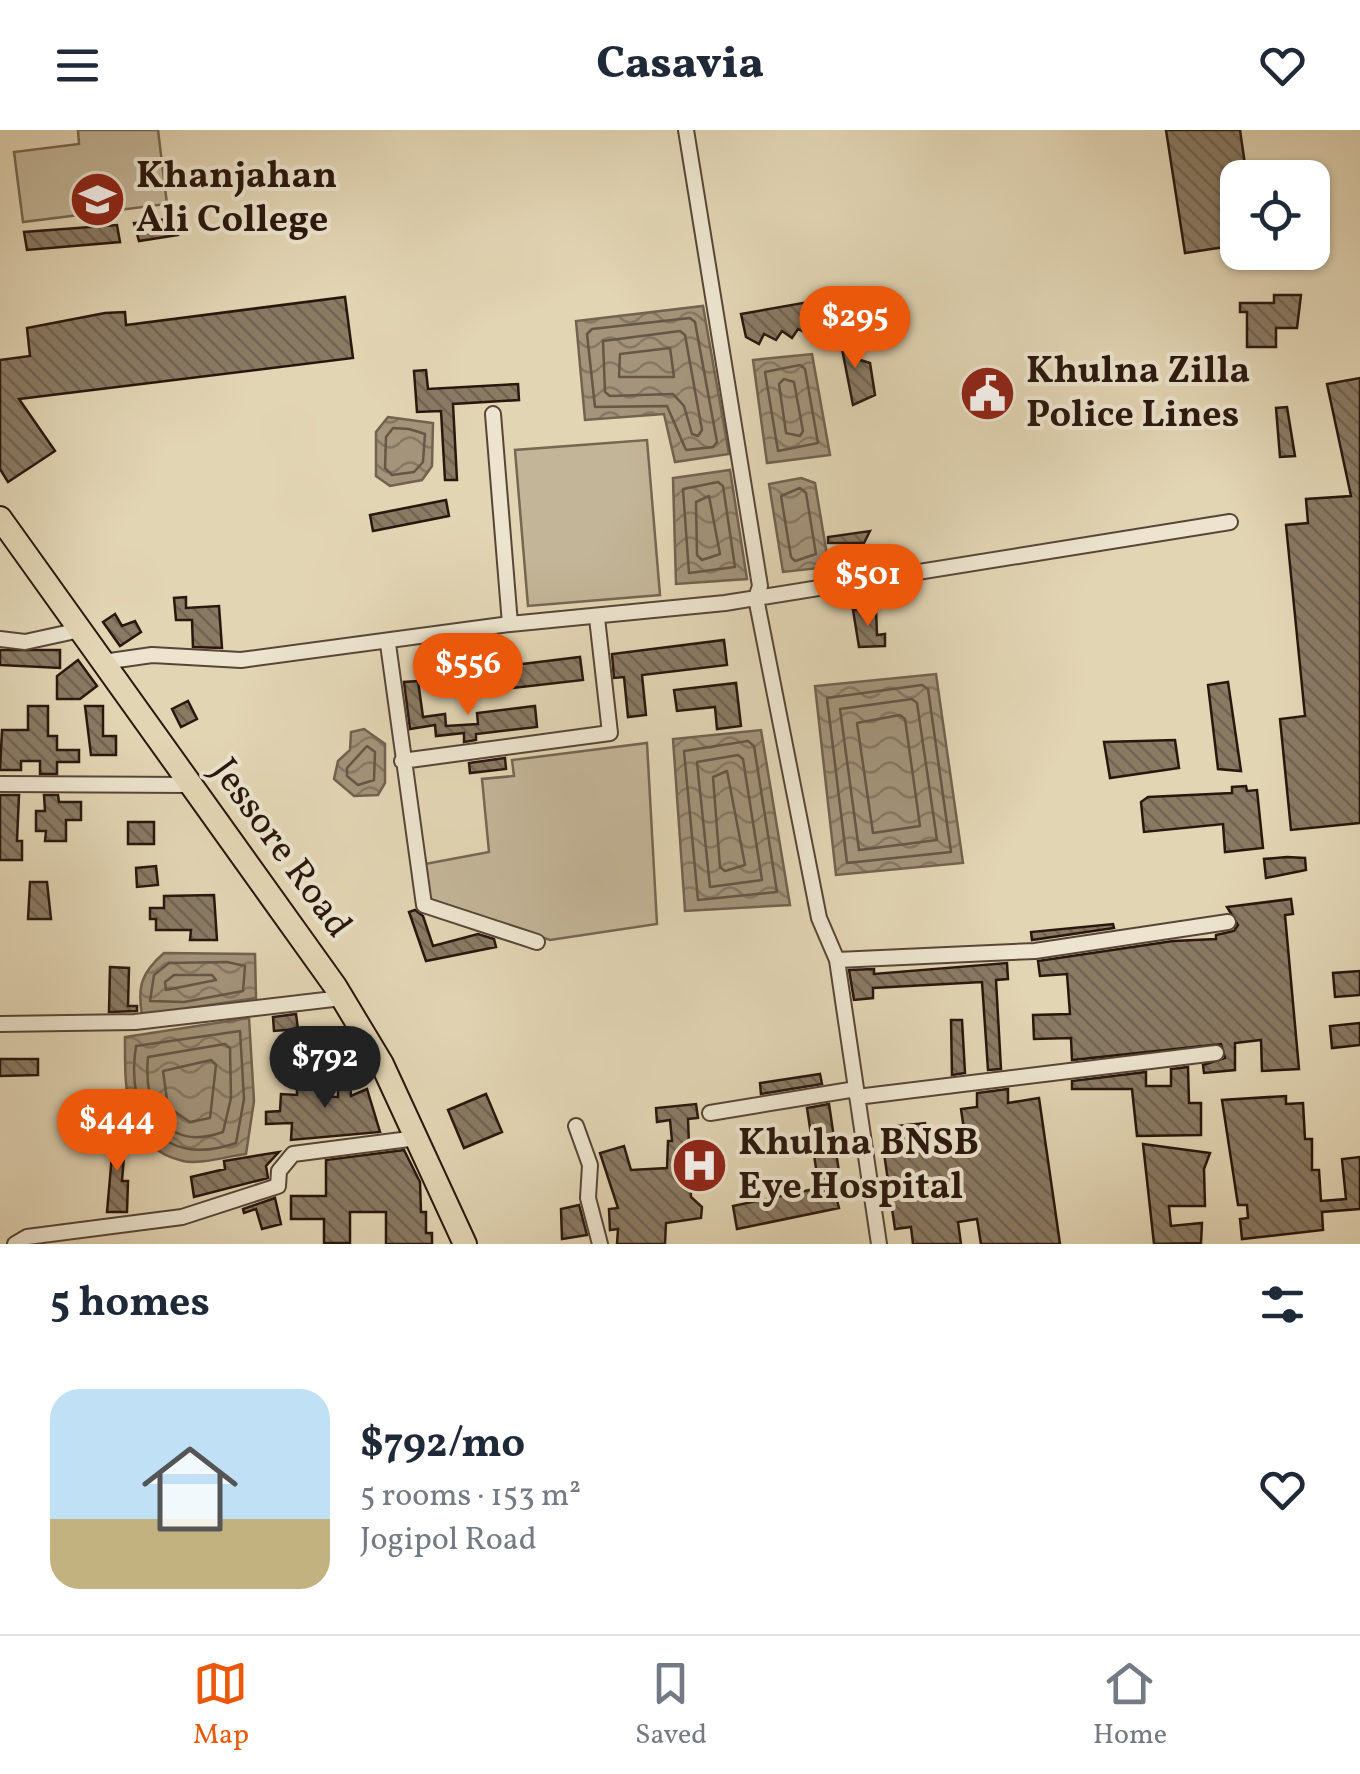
<!DOCTYPE html>
<html lang="en">
<head>
<meta charset="utf-8">
<style>
	body { margin:0; font-family:Vollkorn,serif; background:#f2f2f3; color:#1f2937; height:100vh; display:flex; flex-direction:column; font-size:38px; white-space:nowrap }
	* { box-sizing:border-box; margin:0 }
	p { font-size:32px; color:#747a83 }
	.icon { flex:none; width:55px; height:55px; fill:none; stroke:currentColor; stroke-width:2; stroke-linecap:round; stroke-linejoin:round }
	.map { position:relative; height:1114px; overflow:hidden }
	.sheet { display:flex; flex-direction:column; background:#fff; flex:1 }
	.sheet>* { flex:none }
	.fabs { position:absolute; left:1220px; top:30px; display:grid; gap:20px }
	.fabs a { display:grid; place-items:center; width:110px; height:110px; border-radius:20px; background:#fff; box-shadow:0 2px 8px #0004; font-size:50px }
	.price { position:absolute; translate:-50% -85px; padding:0 22px; border-radius:35px; background:#ea580c; color:#fff; font-size:32px; line-height:65px; filter:drop-shadow(0 2px 5px #0008) }
	.price::after { content:''; position:absolute; left:50%; top:60px; width:30px; height:22px; margin-left:-15px; background:inherit; clip-path:polygon(0 0,100% 0,50% 100%) }
	.price.on { background:#222; color:#fff }
	ul { padding:0; list-style:none }
	li { display:flex; align-items:center; gap:30px; height:250px; padding:0 50px }
	li span { display:grid; place-items:center; flex:none; width:280px; height:200px; border-radius:30px; color:#555 }
	li>.icon { margin-inline-start:auto }
	span .icon { width:120px; height:120px; fill:#fffc; stroke-width:1 }
	li b { font-size:42px }
	h2 { display:flex; justify-content:space-between; align-items:center; height:120px; padding:0 50px; font-size:42px }
	header { display:flex; justify-content:space-between; align-items:center; height:130px; padding:0 50px; background:#fff; font-size:45px; font-weight:800 }
	.tab-bar { display:flex; justify-content:space-around; align-items:center; height:140px; border-top:2px solid #e0e1e3; background:#fff; font-size:28px; color:#747a83 }
	.tab-bar a { display:grid; justify-items:center; gap:5px }
	.tab-bar .on { color:#ea580c }
	.map>svg:first-child { display:block }
	.park { fill:#c3b598; stroke:#766652; stroke-width:2.5 }
	.water { fill:url(#water-waves); stroke:#72624f; stroke-width:2.5 }
	.lines { fill:none; stroke-linecap:round; stroke-linejoin:round }
	.shore { stroke:#665644; stroke-width:2.5 }
	.building { fill:url(#building-back-hatch); stroke:#29170d; stroke-width:2.5 }
	.minor-casing { stroke:#574637; stroke-width:18 }
	.trunk-casing { stroke:#29170d; stroke-width:26 }
	.minor { stroke:#ece4ce; stroke-width:14 }
	.trunk { stroke:#e2d5b4; stroke-width:22 }
	.labels { text-anchor:middle; dominant-baseline:central; stroke-width:8; stroke-linejoin:round; paint-order:stroke }
	.poi-label { font-size:38px; font-weight:bold; fill:#29170d; stroke:#ece4ce; text-anchor:start }
	.street-label { font-size:38px; fill:#29170d; stroke:#ece4ce }
</style>
</head>
<body>
<header><svg class="icon" aria-label="menu" viewBox="0 0 24 24"><path d="M4 6h16M4 12h16M4 18h16"/></svg>Casavia<svg class="icon" aria-label="heart" viewBox="0 0 24 24"><path d="M12 20l-8-8c-3-5 5-10 8-4 3-6 11-1 8 4z"/></svg></header>
<div class="map">
<svg width="1360" height="1114" viewBox="0 0 1360 1114">
	<defs>
		<pattern id="water-waves" width="16" height="10" patternUnits="userSpaceOnUse" patternTransform="scale(2.5)"><rect width="16" height="10" fill="#a3947b"/><path d="M0 5q4-4 8 0t8 0" fill="none" stroke="#857863"/></pattern>
		<pattern id="building-back-hatch" width="6" height="6" patternUnits="userSpaceOnUse" patternTransform="scale(2.5)"><rect width="6" height="6" fill="#897a64"/><path d="M-1 5l2 2M0 0l6 6M5-1l2 2" fill="none" stroke="#706351"/></pattern>
	</defs>
	<rect width="100%" height="100%" fill="#e2d5b4"/>
	<filter id="stains"><feTurbulence type="fractalNoise" baseFrequency=".002" numOctaves="4"/><feColorMatrix values="0 0 0 0 .2 0 0 0 0 .09 0 0 0 0 .02 0 0 0 .5 -.17"/></filter>
	<radialGradient id="worn" r=".72"><stop offset=".6" stop-color="#630" stop-opacity="0"/><stop offset="1" stop-color="#630" stop-opacity=".3"/></radialGradient>
	<path class="park" d="M78,0h80l9,74 -144,18 -9,-70 65,-8z
		M647,310l13,155 -132,11 -13,-156z
		M647,613l10,181 -107,16 -120,-41 -5,-35 64,-12 -7,-73 32,-3 -2,-16z"/>
	<path class="water" d="M703,176l26,148 -54,8 -11,-48 -79,6 -9,-99z
		M812,224l18,101 -63,8 -14,-103z
		M388,287l45,6 -1,43 -10,14 -32,6 -14,-10v-44z
		M730,340l17,109 -71,5 -3,-106z
		M801,348l14,5 14,84 -46,5 -14,-88z
		M936,544l27,189 -127,12 -21,-189z
		M364,599l21,15v39l-7,12 -24,1 -20,-17 4,-18 12,-11 1,-18z
		M761,600l29,175 -105,6 -12,-172z
		M164,823l91,1 1,44 -114,17c-5,-29 0,-43 22,-62z
		M249,888l5,83 -8,53c-18,2 -46,11 -63,7 -61,-14 -58,-75 -58,-124z"/>
	<g class="lines">
		<path class="shore" d="M690,188l5,4 22,120 -4,5 -27,3 -19,-44 -72,1 -8,-73 5,-5z
			M680,201l5,4 17,95 -4,6 -6,-2 -8,-28 -11,-12 -63,2 -5,-4 -2,-51z
			M670,218l4,29h-55l1,-23z
			M800,235l5,4 13,74 -40,8 -13,-79z
			M784,249l10,3 9,49 -3,5 -14,-3 -7,-49z
			M409,299l16,5 -2,28 -9,10 -22,3 -7,-7 1,-31 7,-9z
			M718,352l5,4 12,81 -46,6 -6,-84z
			M800,358l6,5 10,61 -21,7 -4,-4 -10,-61z
			M709,366l11,58 -18,6 -5,-5 -1,-53z
			M922,555l6,4 23,163 -104,11 -20,-165z
			M912,569l5,4 20,137 -78,10 -19,-141z
			M900,585l5,4 15,107 -47,7 -16,-110z
			M748,611l6,5 23,146 -79,8 -14,-149z
			M367,616l8,6 -1,28 -16,5 -11,-9v-8z
			M738,625l5,4 19,121 -52,7 -13,-125z
			M727,641l18,94 -20,6 -5,-4 -7,-90z
			M227,832l18,4 -2,25 -59,11 -34,-1 4,-26 15,-12z
			M174,845h38l4,5 -50,10 -1,-8z
			M240,901l4,68 -8,44c-75,26 -111,-27 -100,-97z
			M225,914l5,4 1,50 -8,34c-57,20 -80,-23 -75,-75z
			M211,930l5,5 -6,53 -20,4 -22,-15 -5,-36z"/>
	</g>
	<path class="building" d="M1166,0h74l7,48h-9v67l-53,8z
		M176,88l2,17 -39,6 -5,-18z
		M117,95l3,17 -93,8 -3,-18z
		M1274,165h27l-4,33h-21v19h-29v-35h-7v-9h34z
		M345,167l8,61 -334,41 36,52 -47,31 -8,-13v-109l30,-4 -3,-28 78,-15 20,-1 1,13z
		M831,168l8,11 -14,21 -12,-5 -5,9 -10,-5 -6,9 -10,-7 -6,9 -12,-6 -5,10 -13,-7 -5,-23z
		M830,207l26,3 -2,18 16,5 5,32 -22,10 -11,-56 -12,-1z
		M426,240l2,19 90,-5 1,16 -66,4 4,76h-12l-4,-69 -24,1 -3,-41z
		M1360,248v445l-69,7 -11,-111 25,-3 -19,-191 22,-2 -2,-24 45,-3 -24,-112z
		M1287,277l8,49 -15,1 -4,-49z
		M446,370l3,16 -76,15 -3,-16z
		M870,401l-6,12h-36v-6z
		M186,467v11l33,-2 3,42 -29,-1 -1,-27h-16l-2,-22z
		M876,479l1,26 8,-1v12l-26,1 -6,-37z
		M115,484l7,12 13,-5 6,11 -21,14 -17,-24z
		M724,510l3,25 -85,10 4,40 -18,2 -4,-40 -10,1 -2,-24z
		M0,520h60v18l-60,-3z
		M580,527l3,23 -116,13 -2,-22z
		M78,530l19,26 -17,13h-23v-23z
		M418,551l5,36 22,-3 1,12 32,-2 -1,-11 58,-7 2,21 -61,7v6l-12,2v-9l-28,3 -1,-11 -25,4 -6,-47z
		M1228,552l13,89 -23,-2 -10,-84z
		M736,553l5,43 -24,3 -2,-22 -38,4 -3,-21z
		M188,571l9,18 -16,8 -9,-18z
		M28,576h20v30h9v14h22v12h-22v12h-17v-13h-19v9h-21l2,-40h26z
		M85,576h18v30h13v19h-25z
		M1175,610l4,28 -69,10 -6,-36z
		M505,628l1,11 -36,4 -1,-10z
		M1246,656l1,5 10,-1 6,58 -38,4 -2,-28 -79,8 -3,-30 7,-5 84,-4v-6z
		M0,665h19l-2,46h5v19h-22z
		M44,665h14l1,7h22v18h-15v21h-21l1,-10h-10v-20h9z
		M128,692h26v22h-26z
		M1287,727l18,1 1,12 -40,8 -2,-19z
		M156,736l2,19 -21,2 -1,-19z
		M30,752h17l4,37h-23z
		M214,765l3,45h-27l1,-10h-35v-11h-6v-11h14v-12z
		M1291,769l2,15 -8,1 14,154 -37,2 -1,-31 -26,3v27l-31,3 -1,-8 22,-7 -4,-14 -149,16 -1,-22 -37,1 -1,-24 37,-1 -3,-40 -27,2 -2,-15 135,-20 43,-2v-4l18,-4 4,-6 -11,-18z
		M415,780l8,6 10,30 45,-12 16,5 2,8 -70,14 -17,-49z
		M1113,794l1,4 -82,12 -1,-8z
		M1007,833l1,16 -12,1 5,89 -13,1 -6,-88 -109,6v10l-19,2 -5,-30 25,-1v5z
		M110,837l19,1 -1,38h9v5l-28,1z
		M1360,841v24l-25,2 -2,-24z
		M296,884l2,15 -24,2 -1,-14z
		M951,890h11l3,53 -13,2z
		M1360,893v22l-28,3 -2,-22z
		M0,929h38v16l-38,1z
		M1188,937l1,36h12v32l-64,1 -5,-47h-60v-8l74,-9v14h25v-17z
		M820,944l2,10 -61,10 -1,-11z
		M297,945h21v21l20,1v-18h12l1,17 16,-7 13,43 -89,8 1,-17 -26,1v-12l14,-1 1,-17 16,1z
		M1008,959v14l31,-5 21,146h-79l-4,-25 -19,3 3,22h-48l-2,-17 -16,2 -11,-76h4l-2,-26 39,-4 2,25 39,-4 -5,-35 16,-2v-14z
		M486,964l16,38 -38,16 -16,-38z
		M1286,966v8l17,-1 2,36h7v31h7l2,31 25,-2 -4,-40 18,-2v52l-38,3 1,18 -81,9 -2,-20 8,-1 -1,-13h-9l-16,-105z
		M696,974l2,14 -10,1 3,78 11,10 -1,11 -35,5 -1,21h-48l1,-15 -8,1 -1,-21 9,-1 -18,-55 24,-7 7,24 36,-2 1,-27h4l-2,-21 -13,2 -1,-14z
		M829,974l10,68 -9,1 9,35 -102,21 -4,-23 86,-18 -12,-80z
		M107,1002h19l-4,49h6l-1,31h-20l5,-57z
		M1143,1014l67,9 -6,16 1,37h-36l2,20 31,-3 -1,20 -47,1z
		M404,1020l16,32 1,30h5v21h6v11h-46v-32h-36v31h-26v-24h-33v-23h35v-36z
		M279,1022l-13,14 2,12 -74,19 -3,-20 34,-8 -1,-8z
		M275,1068l6,26 -19,5 -6,-20 -12,4 -1,-4z
		M579,1075l8,30 -25,4 -1,-30z"/>
	<g class="lines">
		<defs>
			<path id="minor" d="M686,0l74,456 -4,12 63,320 18,42
				M493,284l17,210
				M0,509l25,3 55,-12
				M388,514l36,261 113,37
				M103,532l49,-7 89,5 269,-36 215,-21 505,-81
				M402,631l208,-28 -13,-115
				M0,654l191,1
				M0,894l135,-2 207,-24
				M857,967l359,-44
				M710,983l146,-24
				M576,996l14,39 -2,33 12,46
				M15,1114l12,-7 155,-20 96,-31 1,-15 14,-17 124,-16
				M879,1114l-42,-284 198,-9 193,-29"/>
			<path id="trunk" d="M0,388l335,468 47,78 83,180"/>
		</defs>
		<use href="#minor" class="minor-casing"/>
		<use href="#trunk" class="trunk-casing"/>
		<use href="#minor" class="minor"/>
		<use href="#trunk" class="trunk"/>
	</g>
	<defs>
		<symbol id="university-disc" viewBox="-11 -11 22 22"><circle r="9.5" fill="#8f2418" stroke="#ece4ce"/><path d="M0-5L7-2L0 1L-7-2ZM-4 1L0 2.5L4 1V4Q0 6-4 4Z" fill="#fff"/></symbol>
		<symbol id="civic-disc" viewBox="-11 -11 22 22"><circle r="9.5" fill="#8f2418" stroke="#ece4ce"/><path d="M-.6-6.5H3V-4.5H.6V-3L4-1V1h2V6H-6V1h2V-1L-.6-3ZM-1.2 2.5V6h2.4V2.5Z" fill="#fff"/></symbol>
		<symbol id="hospital-disc" viewBox="-11 -11 22 22"><circle r="9.5" fill="#8f2418" stroke="#ece4ce"/><path d="M-5-5h3v3.5h4V-5h3V5h-3V1.5h-4V5h-3Z" fill="#fff"/></symbol>
	</defs>
	<g fill-rule="evenodd">
		<use href="#university-disc" x="66" y="38" width="63" height="63"/>
		<use href="#civic-disc" x="956" y="232" width="63" height="63"/>
		<use href="#hospital-disc" x="668" y="1004" width="63" height="63"/>
	</g>
	<g class="labels">
		<g class="poi-label">
			<text x="136" y="47">Khanjahan<tspan x="136" dy="44">Ali College</tspan></text>
			<text x="1026" y="242">Khulna Zilla<tspan x="1026" dy="44">Police Lines</tspan></text>
			<text x="738" y="1014">Khulna BNSB<tspan x="738" dy="44">Eye Hospital</tspan></text>
		</g>
		<g class="street-label">
			<text transform="translate(280 719) rotate(54)">Jessore Road</text>
		</g>
	</g>
	<rect width="100%" height="100%" filter="url(#stains)"/>
	<rect width="100%" height="100%" fill="url(#worn)"/>
</svg>
<div class="fabs">
<a><svg class="icon" aria-label="locate" viewBox="0 0 24 24"><circle cx="12" cy="12" r="6"/><path d="M12 2v4M12 18v4M2 12h4M18 12h4"/></svg></a>
</div>
<b class="price" style="left:855px;top:241px">$295</b>
<b class="price" style="left:868px;top:499px">$501</b>
<b class="price" style="left:468px;top:588px">$556</b>
<b class="price on" style="left:325px;top:981px">$792</b>
<b class="price" style="left:117px;top:1044px">$444</b>
</div>
<section class="sheet">
<h2>5 homes<svg class="icon" aria-label="filters" viewBox="0 0 24 24"><path d="M4 7h16M4 17h16"/><circle cx="9" cy="7" r="2"/><circle cx="15" cy="17" r="2"/></svg></h2>
<ul>
<li><span style="background:linear-gradient(#bfe0f5 65%,#c2b280 0)"><svg class="icon" aria-label="home" viewBox="0 0 24 24"><path d="M3 11l9-7 9 7M6 9v11h12V9"/></svg></span><div><b>$792/mo</b><p>5 rooms · 153 m²</p><p>Jogipol Road</p></div><svg class="icon" aria-label="heart" viewBox="0 0 24 24"><path d="M12 20l-8-8c-3-5 5-10 8-4 3-6 11-1 8 4z"/></svg></li>
</ul>
</section>
<nav class="tab-bar">
<a class="on"><svg class="icon" aria-label="map" viewBox="0 0 24 24"><path d="M3 6l6-2 6 2 6-2v14l-6 2-6-2-6 2zM9 4v14M15 6v14"/></svg>Map</a>
<a><svg class="icon" aria-label="saved" viewBox="0 0 24 24"><path d="M7 4h10v16l-5-4-5 4z"/></svg>Saved</a>
<a><svg class="icon" aria-label="home" viewBox="0 0 24 24"><path d="M3 11l9-7 9 7M6 9v11h12V9"/></svg>Home</a>
</nav>
</body>
</html>
